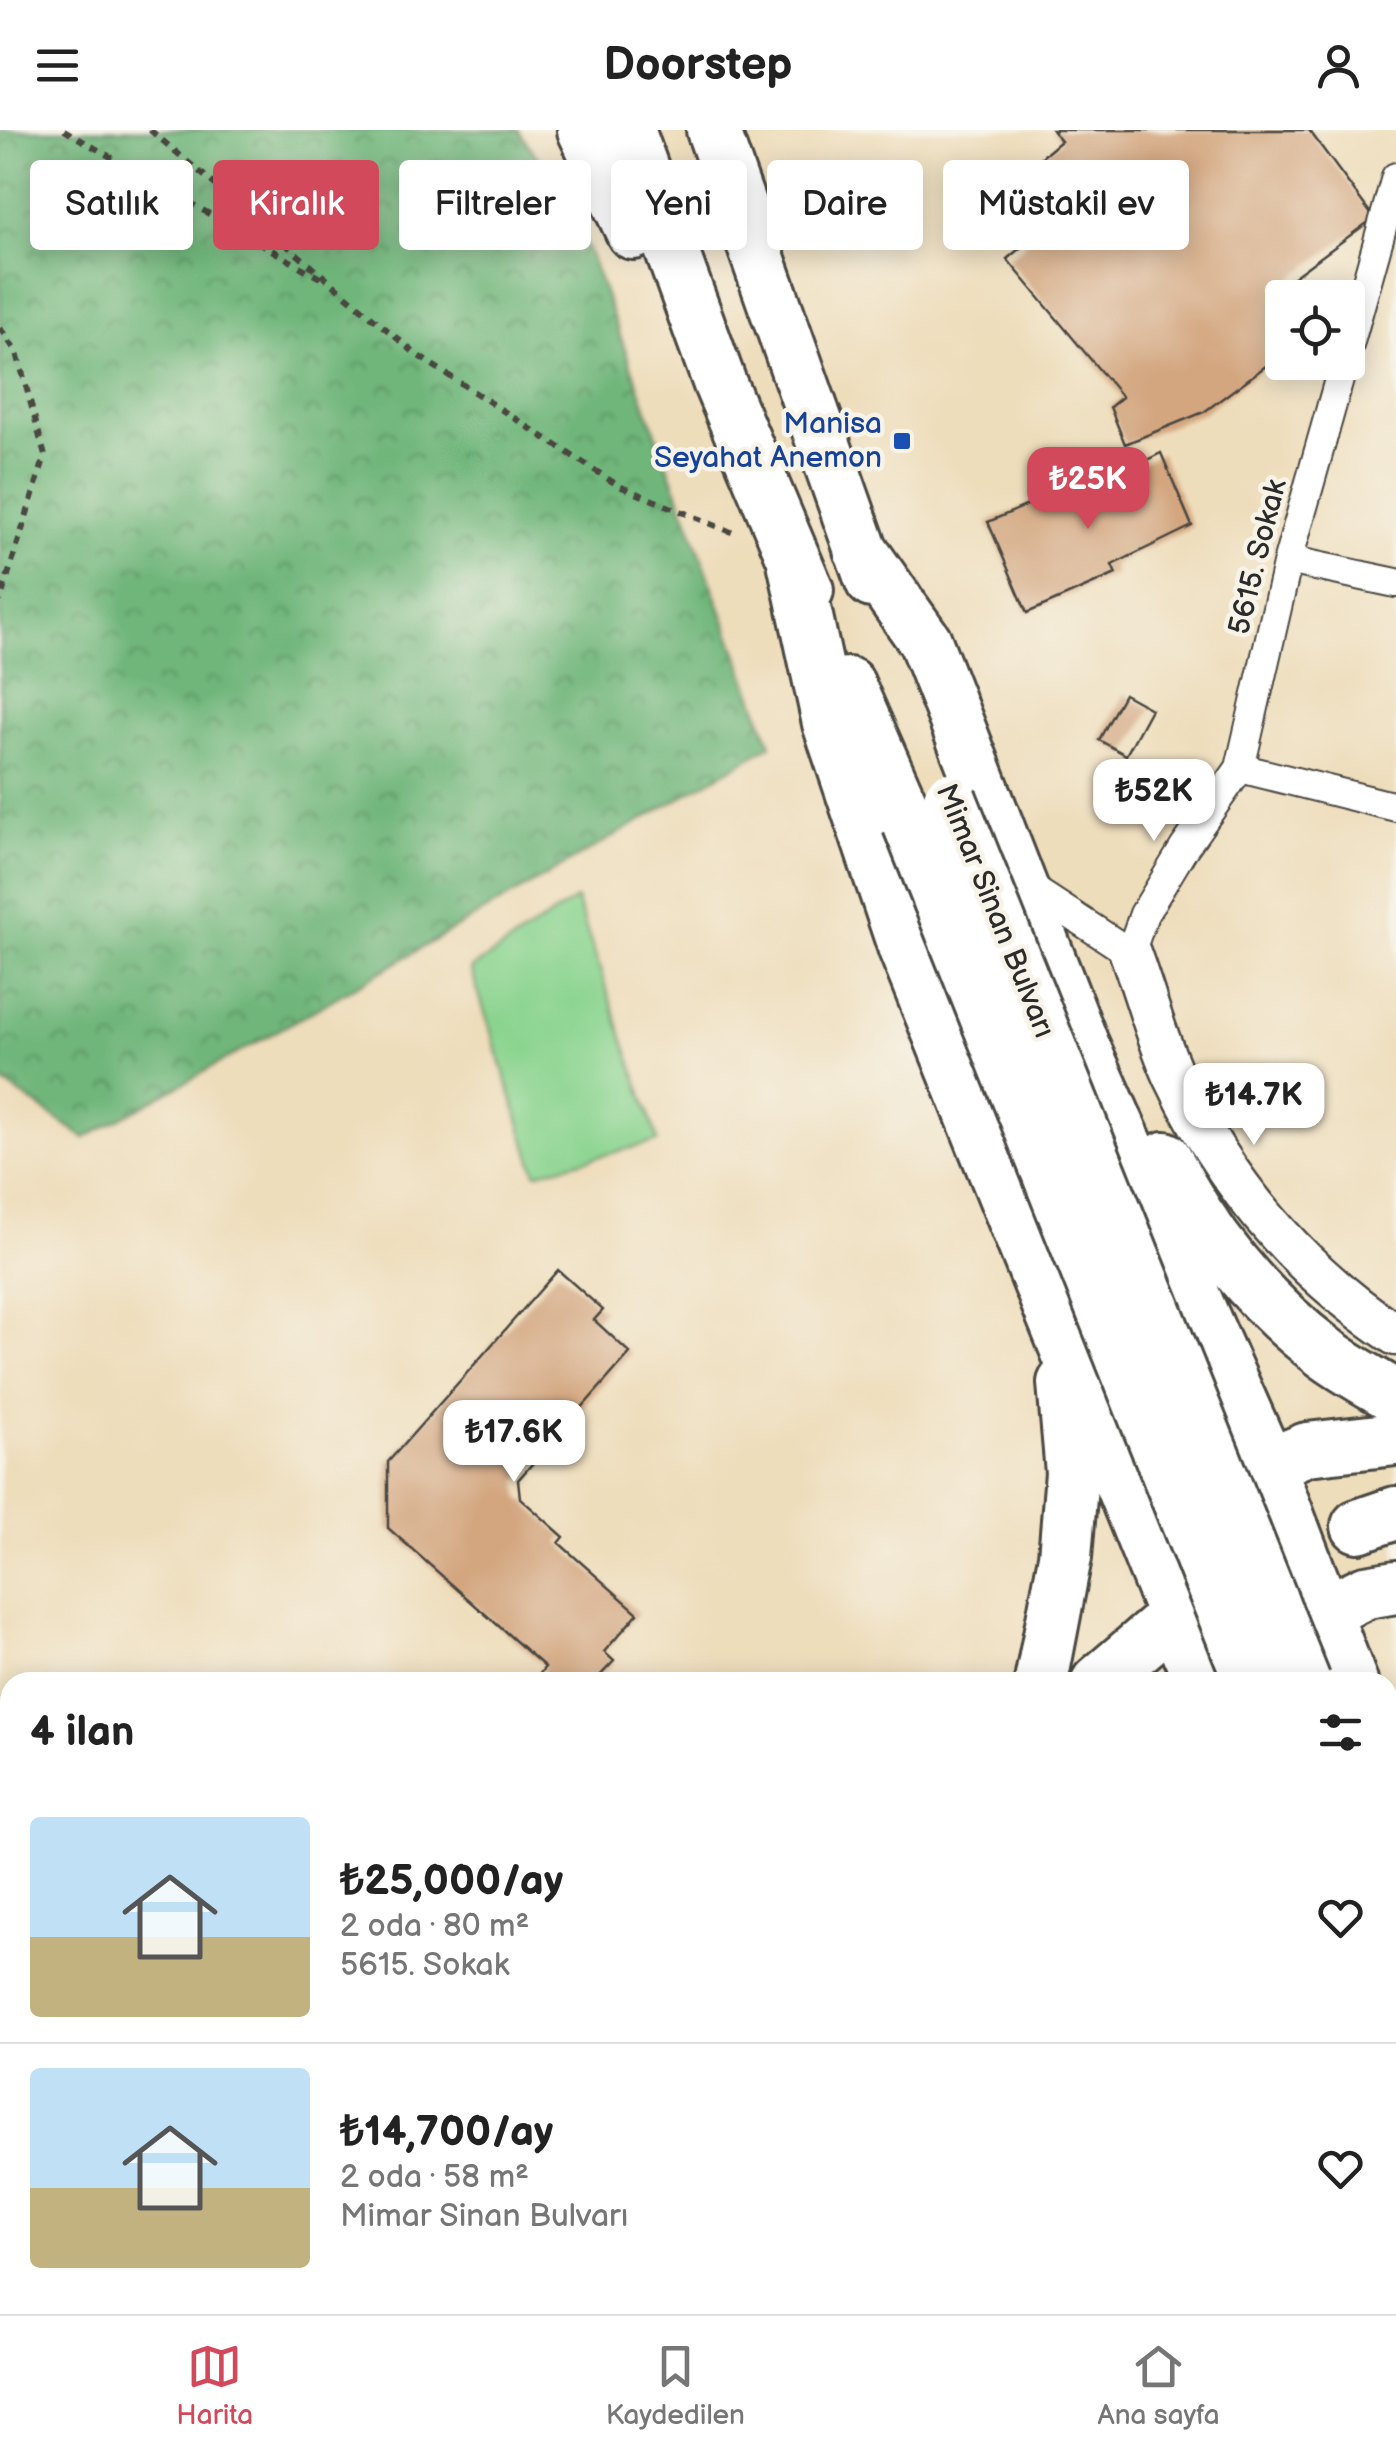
<!DOCTYPE html>
<html lang="tr">
<head>
<meta charset="utf-8">
<style>
	body { margin:0; font-family:"Balsamiq Sans",sans-serif; background:#f6f6f6; color:#222; height:100vh; display:flex; flex-direction:column; font-size:38px; white-space:nowrap }
	* { box-sizing:border-box; margin:0 }
	p { font-size:32px; color:#767676 }
	.icon { flex:none; width:55px; height:55px; fill:none; stroke:currentColor; stroke-width:2; stroke-linecap:round; stroke-linejoin:round }
	.map { position:relative; flex:1; overflow:hidden }
	.side { position:absolute; left:0px; top:1542px; width:1398px; height:642px; display:flex; flex-direction:column; background:#fff; border-radius:30px 30px 0 0; box-shadow:0 5px 25px #0003 }
	.side>* { flex:none }
	.guide { position:absolute; left:30px; top:30px; width:1338px; height:90px; display:flex; gap:20px }
	.buttons { position:absolute; left:1265px; top:150px; display:grid; gap:20px }
	.buttons a { display:grid; place-items:center; width:100px; height:100px; border-radius:10px; background:#fff; box-shadow:0 5px 25px #0003; font-size:50px }
	.price { position:absolute; translate:-50% -85px; padding:0 22px; border-radius:20px; background:#fff; color:#222; font-size:32px; line-height:65px; filter:drop-shadow(0 2px 5px #0008) }
	.price::after { content:''; position:absolute; left:50%; top:60px; width:30px; height:22px; margin-left:-15px; background:inherit; clip-path:polygon(0 0,100% 0,50% 100%) }
	.price.selected { background:#d1495b; color:#fff }
	ul { padding:0; list-style:none }
	li { display:flex; align-items:center; gap:30px; height:250px; padding:0 30px }
	li+li { border-top:2px solid #e0e0e0 }
	li span { display:grid; place-items:center; flex:none; width:280px; height:200px; border-radius:10px; color:#555 }
	li>.icon { margin-inline-start:auto }
	span .icon { width:120px; height:120px; fill:#fffc; stroke-width:1 }
	li b { font-size:42px }
	h2 { display:flex; justify-content:space-between; align-items:center; height:120px; padding:0 30px; font-size:42px }
	.pill { padding:0 35px; border-radius:10px; background:#fff; box-shadow:0 5px 25px #0003; font-size:35px; line-height:90px }
	.pill.selected { background:#d1495b; color:#fff }
	header { display:flex; justify-content:space-between; align-items:center; height:130px; padding:0 30px; background:#fff; font-size:45px; font-weight:700 }
	.dock { display:flex; justify-content:space-around; align-items:center; height:140px; border-top:2px solid #e0e0e0; background:#fff; font-size:28px; color:#767676 }
	.dock a { display:grid; justify-items:center; gap:5px }
	.dock .selected { color:#d1495b }
	.map>svg:first-child { display:block }
	.forest { fill:url(#forest-crowns); stroke:#4e7052; stroke-width:2.5 }
	.pitch { fill:#8bd490; stroke:#5b805e; stroke-width:2.5 }
	.building { fill:#d3a67f }
	.lines { fill:none; stroke-linecap:round; stroke-linejoin:round }
	.street-casing { stroke:#484641; stroke-width:32 }
	.secondary-casing { stroke:#484641; stroke-width:45 }
	.highway-casing { stroke:#484641; stroke-width:58 }
	.path { stroke:#484641; stroke-width:6; stroke-dasharray:8 8; stroke-linecap:butt }
	.street { stroke:#fff; stroke-width:28 }
	.secondary { stroke:#fff; stroke-width:40 }
	.highway { stroke:#fff; stroke-width:52 }
	.highway-bridge-casing { stroke:#484641; stroke-width:58; stroke-linecap:butt }
	.highway-bridge { stroke:#fff; stroke-width:52 }
	.transit-dot { fill:#1a4fb4; stroke:#f7f3e8; stroke-width:4 }
	.labels { text-anchor:middle; dominant-baseline:central; stroke-width:9; stroke-linejoin:round; paint-order:stroke }
	.transit-label { font-size:30px; fill:#164399; stroke:#f7f3e8; text-anchor:end }
	.street-label { font-size:30px; fill:#2b2b2b; stroke:#f7f3e8 }
</style>
</head>
<body>
<header><svg class="icon" aria-label="menu" viewBox="0 0 24 24"><path d="M4 6h16M4 12h16M4 18h16"/></svg>Doorstep<svg class="icon" aria-label="person" viewBox="0 0 24 24"><circle cx="12" cy="8" r="4"/><path d="M4 21q1-7 8-7t8 7"/></svg></header>
<div class="map">
<svg width="1396" height="2184" viewBox="0 0 1396 2184">
	<defs>
		<pattern id="forest-crowns" width="20" height="18" patternUnits="userSpaceOnUse" patternTransform="scale(2.5)"><rect width="20" height="18" fill="#70b67a"/><path d="M2 6a3 3 0 1 1 6 0M12 15a3 3 0 1 1 6 0" fill="none" stroke="#5c9464"/></pattern>
	</defs>
	<rect width="100%" height="100%" fill="#f7f3e8"/>
	<filter id="ink" filterUnits="userSpaceOnUse"><feTurbulence type="fractalNoise" baseFrequency=".01" numOctaves="2"/><feDisplacementMap in="SourceGraphic" scale="20" xChannelSelector="R" yChannelSelector="G"/><feConvolveMatrix kernelMatrix="1 2 1 2 8 2 1 2 1" color-interpolation-filters="sRGB"/></filter>
	<filter id="wash" filterUnits="userSpaceOnUse"><feTurbulence type="fractalNoise" baseFrequency=".0048" numOctaves="4" result="noise"/><feDisplacementMap in="SourceGraphic" scale="40" xChannelSelector="R" yChannelSelector="G"/><feGaussianBlur stdDeviation="2.25" result="paint"/><feColorMatrix in="noise" values="0 0 0 0 0 0 0 0 0 0 0 0 0 0 0 0 0 1.4 0 .05"/><feComposite in="paint" operator="in"/></filter>
	<g filter="url(#wash)">
		<rect width="100%" height="100%" fill="#edb"/>
		<path class="forest" d="M0,0h518l54,76 199,539 -460,267 -226,126 -85,-58z
			M1140,2175h129l4,9h-162z"/>
		<path class="pitch" d="M576,769l82,242 -122,32 -65,-204z"/>
		<g id="blocks">
			<path class="building" d="M1052,0h257l65,88 -82,60 14,20h-24v56l-78,58 -79,32 -15,-37 12,-10 -115,-138 18,-15 -36,-43 72,-60z
				M1161,323l31,73 -80,39 4,9 -89,39 -39,-91 89,-38 4,9z
				M1124,564l27,15 -25,46 -27,-15z
				M558,1140l45,40 -9,10 36,33 -112,127 2,18 44,39 -5,6 79,70 -34,39 10,9 -20,21h-47l-8,-7 6,-8 -157,-139v-66z"/>
		</g>
	</g>
	<g filter="url(#ink)">
		<use href="#blocks" fill-opacity="0" stroke="#484641" stroke-width="2.5"/>
		<g class="lines">
			<defs>
				<path id="street" d="M1348,219l48,-172
					M1288,430l108,23
					M1240,638l156,39
					M1026,755l104,68 14,-39 40,-66 56,-80 48,-208 56,-198
					M1338,2175l4,9"/>
				<path id="secondary" d="M1130,823c15,40 26,84 44,123 50,106 124,194 222,259
					M550,2184l3,-9"/>
				<path id="highway" d="M584,0l49,103
					M628,0l92,254 87,206
					M713,0l159,451
					M860,419l65,92 157,403 186,420 83,218
					M793,427l36,166 76,226 296,733
					M848,554l61,139
					M1165,1028c37,75 92,143 159,194 22,17 48,30 72,45
					M1239,1347l68,-28 89,-10
					M1358,1396l38,-13
					M1291,1498l75,-36 30,-5
					M1041,1552l24,-125 7,-84 -8,-90
					M1098,1552l77,-66
					M1388,1631l8,18
					M1388,1761l8,21
					M1388,1896l8,21
					M1388,2019l8,21
					M1388,2134l8,20"/>
			</defs>
			<use href="#street" class="street-casing"/>
			<use href="#secondary" class="secondary-casing"/>
			<use href="#highway" class="highway-casing"/>
			<path class="path" d="M64,0l263,152
				M150,0l267,225 202,131 117,48
				M0,198l17,25 28,103 -45,145"/>
			<use href="#street" class="street"/>
			<use href="#secondary" class="secondary"/>
			<use href="#highway" class="highway"/>
			<defs>
				<path id="highway-bridge" d="M950,669l354,883
					M909,693l342,859"/>
			</defs>
			<use href="#highway-bridge" class="highway-bridge-casing"/>
			<use href="#highway-bridge" class="highway-bridge"/>
		</g>
	</g>
	<rect class="transit-dot" x="892" y="301" width="20" height="20" rx="5"/>
	<g class="labels">
		<g class="transit-label">
			<text x="882" y="294">Manisa<tspan x="882" dy="34">Seyahat Anemon</tspan></text>
		</g>
		<g class="street-label">
			<text transform="translate(1258 427) rotate(-76)">5615. Sokak</text>
			<text transform="translate(995 781) rotate(68)">Mimar Sinan Bulvarı</text>
		</g>
	</g>
</svg>
<div class="buttons">
<a><svg class="icon" aria-label="locate" viewBox="0 0 24 24"><circle cx="12" cy="12" r="6"/><path d="M12 2v4M12 18v4M2 12h4M18 12h4"/></svg></a>
</div>
<b class="price selected" style="left:1088px;top:402px">₺25K</b>
<b class="price" style="left:1154px;top:714px">₺52K</b>
<b class="price" style="left:1254px;top:1018px">₺14.7K</b>
<b class="price" style="left:514px;top:1355px">₺17.6K</b>
<div class="guide">
<a class="pill">Satılık</a>
<a class="pill selected">Kiralık</a>
<a class="pill">Filtreler</a>
<a class="pill">Yeni</a>
<a class="pill">Daire</a>
<a class="pill">Müstakil ev</a>
</div>
<section class="side">
<h2>4 ilan<svg class="icon" aria-label="filters" viewBox="0 0 24 24"><path d="M4 7h16M4 17h16"/><circle cx="9" cy="7" r="2"/><circle cx="15" cy="17" r="2"/></svg></h2>
<ul>
<li><span style="background:linear-gradient(#bfe0f5 60%,#c2b280 0)"><svg class="icon" aria-label="home" viewBox="0 0 24 24"><path d="M3 11l9-7 9 7M6 9v11h12V9"/></svg></span><div><b>₺25,000/ay</b><p>2 oda · 80 m²</p><p>5615. Sokak</p></div><svg class="icon" aria-label="heart" viewBox="0 0 24 24"><path d="M12 20l-8-8c-3-5 5-10 8-4 3-6 11-1 8 4z"/></svg></li>
<li><span style="background:linear-gradient(#bfe0f5 60%,#c2b280 0)"><svg class="icon" aria-label="home" viewBox="0 0 24 24"><path d="M3 11l9-7 9 7M6 9v11h12V9"/></svg></span><div><b>₺14,700/ay</b><p>2 oda · 58 m²</p><p>Mimar Sinan Bulvarı</p></div><svg class="icon" aria-label="heart" viewBox="0 0 24 24"><path d="M12 20l-8-8c-3-5 5-10 8-4 3-6 11-1 8 4z"/></svg></li>
</ul>
</section>
</div>
<nav class="dock">
<a class="selected"><svg class="icon" aria-label="map" viewBox="0 0 24 24"><path d="M3 6l6-2 6 2 6-2v14l-6 2-6-2-6 2zM9 4v14M15 6v14"/></svg>Harita</a>
<a><svg class="icon" aria-label="saved" viewBox="0 0 24 24"><path d="M7 4h10v16l-5-4-5 4z"/></svg>Kaydedilen</a>
<a><svg class="icon" aria-label="home" viewBox="0 0 24 24"><path d="M3 11l9-7 9 7M6 9v11h12V9"/></svg>Ana sayfa</a>
</nav>
</body>
</html>
